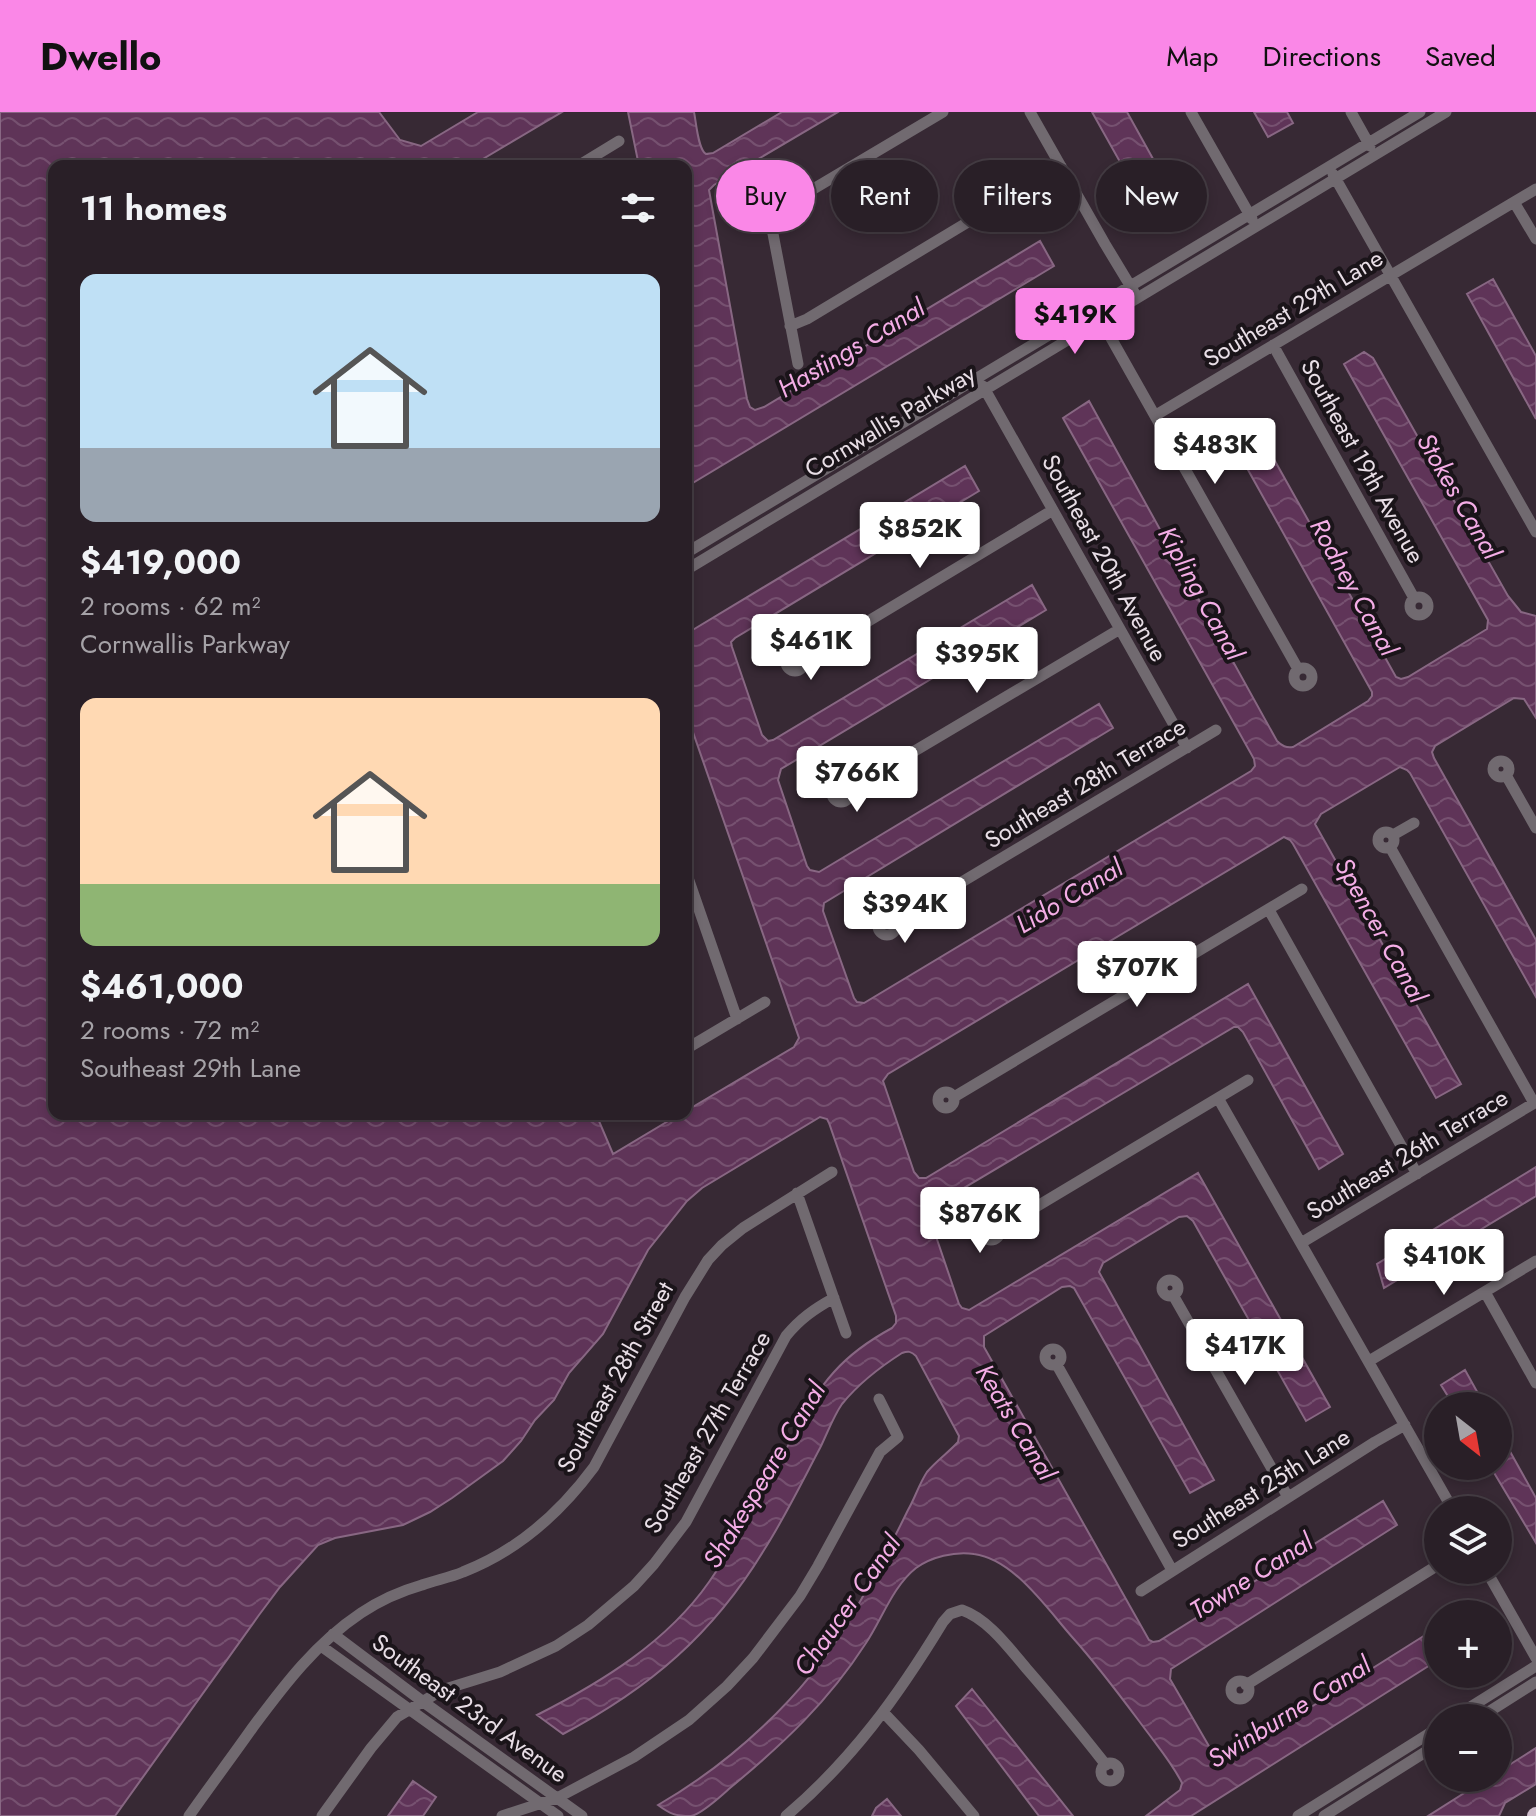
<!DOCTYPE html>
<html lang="en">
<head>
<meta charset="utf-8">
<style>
	body { margin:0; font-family:Jost,sans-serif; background:#352c33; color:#f1f3f6; height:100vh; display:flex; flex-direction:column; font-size:30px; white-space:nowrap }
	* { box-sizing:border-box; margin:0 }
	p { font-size:26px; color:#a5a2a7 }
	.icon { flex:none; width:44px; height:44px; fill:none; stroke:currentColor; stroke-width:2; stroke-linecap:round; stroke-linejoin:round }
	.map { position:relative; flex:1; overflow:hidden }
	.panel { position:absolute; left:48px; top:48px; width:644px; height:960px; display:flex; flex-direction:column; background:#291f27; border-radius:16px; box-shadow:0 4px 12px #0003,0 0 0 2px #453d44 }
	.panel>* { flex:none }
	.guide { position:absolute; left:716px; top:48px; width:700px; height:72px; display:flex; gap:16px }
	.needle { width:52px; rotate:149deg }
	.controls { position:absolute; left:1424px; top:1280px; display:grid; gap:16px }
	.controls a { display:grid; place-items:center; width:88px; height:88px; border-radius:50%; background:#291f27; box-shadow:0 4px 12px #0003,0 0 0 2px #453d44; font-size:40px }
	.price { position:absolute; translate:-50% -68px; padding:0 18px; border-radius:8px; background:#fff; color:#222; font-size:26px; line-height:52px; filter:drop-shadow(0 2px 4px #0008) }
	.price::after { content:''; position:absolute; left:50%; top:48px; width:24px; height:18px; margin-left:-12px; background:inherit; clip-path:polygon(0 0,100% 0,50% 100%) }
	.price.on { background:#fa87e7; color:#111 }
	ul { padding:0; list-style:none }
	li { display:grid; align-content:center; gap:16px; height:424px; padding:0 32px }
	li span { display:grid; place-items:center; height:248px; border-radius:16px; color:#555 }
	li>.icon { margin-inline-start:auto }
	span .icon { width:144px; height:144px; fill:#fffc; stroke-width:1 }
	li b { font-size:34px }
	h2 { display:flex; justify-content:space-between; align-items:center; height:96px; padding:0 32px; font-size:34px }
	.pill { padding:0 28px; border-radius:36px; background:#291f27; box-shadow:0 4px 12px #0003,0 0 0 2px #453d44; font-size:28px; line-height:72px }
	.pill.on { background:#fa87e7; color:#111 }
	header { display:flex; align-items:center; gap:48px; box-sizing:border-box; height:112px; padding:0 40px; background:#fa87e7; color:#111 }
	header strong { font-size:38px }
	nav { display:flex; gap:44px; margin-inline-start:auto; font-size:28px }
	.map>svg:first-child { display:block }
	.water { fill:url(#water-waves); stroke:#886783; stroke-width:2 }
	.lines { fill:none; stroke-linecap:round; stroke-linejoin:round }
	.minor { stroke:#716a70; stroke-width:11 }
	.highway { stroke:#cfbdcb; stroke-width:16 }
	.labels { text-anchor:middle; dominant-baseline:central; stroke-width:8; stroke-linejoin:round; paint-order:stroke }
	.street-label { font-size:24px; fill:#e8dee6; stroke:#1a1419 }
	.water-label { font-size:26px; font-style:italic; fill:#f4ade6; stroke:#1a1419 }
</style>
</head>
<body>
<header>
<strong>Dwello</strong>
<nav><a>Map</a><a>Directions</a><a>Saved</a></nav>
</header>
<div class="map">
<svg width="1536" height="1704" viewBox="0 0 1536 1704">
	<defs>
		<pattern id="water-waves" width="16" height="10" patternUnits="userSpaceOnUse" patternTransform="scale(2)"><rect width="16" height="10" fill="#5f3458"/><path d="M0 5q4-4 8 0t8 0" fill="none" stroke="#765170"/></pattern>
	</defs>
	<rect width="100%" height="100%" fill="#372934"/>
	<path class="water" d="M0,0h379l21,28 21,6 57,-34h84l-91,54h-417v948h542l17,40 67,-40h6v-3l108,-64 5,-9 -113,-326v-78l279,-168 14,25 -244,147 -4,4 1,5 30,88 6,6 5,-1 259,-155 14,25 -265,159 -3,11 29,86 3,4 9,2 280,-168 14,24 -289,175 -1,8 31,87 3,4 7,1 387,-232 4,-5 -1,-7 -191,-341 26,-17 188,340c5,5 9,7 16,6l75,-46 4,-5v-4l-144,-258 24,-14 144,257 5,2 7,-2 79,-48 1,-9 -144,-256 20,-12 9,6 135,238 13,16 15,4v102l-12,-19 -10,-1 -79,48 -3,6 2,6 102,182v57l-126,-224 -3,-3 -7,-3 -79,47 -6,10 146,260 -25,14 -143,-254 -3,-4 -6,-3 -396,237 -5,7 31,91 5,6h7l322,-194 95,170 -24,15 -76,-137 -5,-5h-4l-307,183 32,94 3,4 7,2 229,-137 132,234 -24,14 -113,-200 -6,-5 -8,1 -76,46 -4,9 115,208 -24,13 -116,-205 -4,-2 -8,1 -78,49v11l165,293 4,2 6,-1 224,-140 14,24 -226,144 -1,10 47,81 4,2 6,-2 211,-133v33l-247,156h-45l34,-26 2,-7c-9,-18 -22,-34 -34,-50 -24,-32 -48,-65 -75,-95 -25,-28 -59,-79 -99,-84 -19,-3 -43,3 -58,14 -23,18 -34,51 -50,75 -38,59 -83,101 -136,145 -9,8 -28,26 -39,28 -16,0 -21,-2 -33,-11 73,-42 146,-109 189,-181 22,-37 42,-75 61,-114 7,-12 11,-26 19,-38 9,-11 22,-20 31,-30l1,-6 -43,-80c-5,-5 -8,-5 -14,-3 -22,14 -43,30 -60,51 -9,13 -15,30 -22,44 -18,34 -35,69 -56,102 -51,84 -114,138 -201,184l-26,-19c65,-33 130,-73 172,-133 28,-40 51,-83 74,-127 15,-28 29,-59 51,-83 16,-18 36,-32 58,-44l4,-5v-7l-67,-193 -2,-4 -7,-2 -118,71 -15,13 -39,49 -45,84 -34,39 -15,27 -19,20 -14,21 -18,20 -51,37 -22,14 -27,13 -68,13 -17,7 -38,42 -21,28 -144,201h-115z
		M628,0h66c2,9 4,38 12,42 2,0 5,-1 7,-1l69,-41h56l-124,73 -5,5 38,209 3,8 5,3 9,-3 276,-166 14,25 -368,221v-33l5,-9 -5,-28v-251h-47z
		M1092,0h35l46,83 -26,15z
		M1254,0h33l6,11 -25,14z
		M1493,167l43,77v63l-69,-125z
		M1536,1055v29l-152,92 -7,-24z
		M1465,1258l20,36h-31l-13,-21z
		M1498,1318l38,68v45l-46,-77h8z
		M972,1577l101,127h-34l-83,-110z
		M1536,1636v36l-31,19 -6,13h-71l60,-38h10v-6z
		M413,1669l23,16 -13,19h-35z
		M887,1687l14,17h-29l4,-8z"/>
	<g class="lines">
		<path class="minor" d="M1030,0l75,132 29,48
			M1191,0l61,107
			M1351,0l19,34
			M578,54l41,-25
			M1333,62l203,358
			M760,68l9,33 29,151
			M1514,90l22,37
			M769,101l14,-6 160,-95
			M1098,203l200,354
			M790,214l17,-7 254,-153
			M1273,233l141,253
			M983,274l204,362
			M1156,303l380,-226
			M686,441l734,-441
			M686,458l760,-458
			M1410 494a9 9 0 1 1 18 0a9 9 0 1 1-18 0Z
			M786 550a9 9 0 1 1 18 0a9 9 0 1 1-18 0Z
			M803,547l19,-10 231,-139
			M1294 565a9 9 0 1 1 18 0a9 9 0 1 1-18 0Z
			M1493 657a8 8 0 1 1 16 0a8 8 0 1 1-16 0Z
			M1506,663l30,53
			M832 681a9 9 0 1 1 18 0a9 9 0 1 1-18 0Z
			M849,678l271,-161
			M1378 728a8 8 0 1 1 16 0a8 8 0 1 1-16 0Z
			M1393,723l21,-12
			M1390,735l144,256
			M686,760l51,147
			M1269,798l148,264
			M878 814a9 9 0 1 1 18 0a9 9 0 1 1-18 0Z
			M895,810l321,-192
			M686,937l79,-47
			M938 988a8 8 0 1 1 16 0a8 8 0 1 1-16 0Z
			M954,985l348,-208
			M1218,986l235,412
			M797,1081l49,140
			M982 1119a9 9 0 1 1 18 0a9 9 0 1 1-18 0Z
			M999,1117l249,-149
			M1301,1131l235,-141
			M1162 1176a8 8 0 1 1 16 0a8 8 0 1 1-16 0Z
			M1485,1180l51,91
			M1173,1183l115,202
			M1045 1245a8 8 0 1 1 16 0a8 8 0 1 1-16 0Z
			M1369,1249l167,-100
			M1057,1253l115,205
			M1486,1458l50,88
			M1141,1479l234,-149 30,-17
			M333,1522l89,67 160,115
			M321,1534l237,170
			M1231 1578a9 9 0 1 1 18 0a9 9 0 1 1-18 0Z
			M1246,1573l192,-120
			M884,1601l35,37 55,66
			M1453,1606l83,-52
			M1479,1606l57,-36
			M1101 1660a9 9 0 1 1 18 0a9 9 0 1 1-18 0Z
			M189,1704c21,-30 43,-59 64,-89 32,-43 63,-84 108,-114 18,-12 40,-22 61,-28 13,-5 27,-7 41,-13 54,-21 97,-59 131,-105l91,-170 23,-37 14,-15 21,-17 89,-56
			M322,1704l49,-68 26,-31 45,-27 58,-18 56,-26 32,-21 46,-39 20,-22 32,-42 100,-186c14,-17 28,-27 48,-38
			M502,1704l55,-18 77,-41 55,-37 38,-34 26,-28 47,-62 18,-30 62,-114 18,-15 -19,-38
			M786,1704c66,-56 112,-120 157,-194l7,-8 12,-4c26,9 47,38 64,58 28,32 54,64 80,97
			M1298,1704l140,-88
			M1324,1704l114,-72"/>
		<path class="highway" d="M1535,1704l1,-1"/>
	</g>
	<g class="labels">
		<g class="street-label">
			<text transform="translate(1293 196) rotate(-31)">Southeast 29th Lane</text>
			<text transform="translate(890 309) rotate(-31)">Cornwallis Parkway</text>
			<text transform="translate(1363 349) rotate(61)">Southeast 19th Avenue</text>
			<text transform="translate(1105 446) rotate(61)">Southeast 20th Avenue</text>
			<text transform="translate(1085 671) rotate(-31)">Southeast 28th Terrace</text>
			<text transform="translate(1407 1042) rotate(-31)">Southeast 26th Terrace</text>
			<text transform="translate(615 1265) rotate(-61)">Southeast 28th Street</text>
			<text transform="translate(707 1320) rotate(-60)">Southeast 27th Terrace</text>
			<text transform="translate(1261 1376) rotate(-32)">Southeast 25th Lane</text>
			<text transform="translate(470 1596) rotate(36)">Southeast 23rd Avenue</text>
		</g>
		<g class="water-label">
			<text transform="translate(851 236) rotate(-31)">Hastings Canal</text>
			<text transform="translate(1459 384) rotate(60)">Stokes Canal</text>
			<text transform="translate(1354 475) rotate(61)">Rodney Canal</text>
			<text transform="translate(1201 481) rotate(61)">Kipling Canal</text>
			<text transform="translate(1069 784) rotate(-31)">Lido Canal</text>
			<text transform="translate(1381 818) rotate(61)">Spencer Canal</text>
			<text transform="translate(1016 1310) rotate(59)">Keats Canal</text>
			<text transform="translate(764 1363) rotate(-59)">Shakespeare Canal</text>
			<text transform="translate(1251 1464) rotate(-32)">Towne Canal</text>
			<text transform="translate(847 1493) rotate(-55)">Chaucer Canal</text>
			<text transform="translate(1289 1600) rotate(-32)">Swinburne Canal</text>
		</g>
	</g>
</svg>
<div class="controls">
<a><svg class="needle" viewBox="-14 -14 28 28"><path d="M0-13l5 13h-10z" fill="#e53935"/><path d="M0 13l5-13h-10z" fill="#a5a2a7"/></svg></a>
<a><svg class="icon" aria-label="layers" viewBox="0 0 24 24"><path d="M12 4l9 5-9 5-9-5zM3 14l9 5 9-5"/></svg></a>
<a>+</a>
<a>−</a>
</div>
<b class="price on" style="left:1075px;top:244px">$419K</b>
<b class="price" style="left:1215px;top:374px">$483K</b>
<b class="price" style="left:920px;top:458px">$852K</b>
<b class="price" style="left:811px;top:570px">$461K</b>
<b class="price" style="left:977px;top:583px">$395K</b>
<b class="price" style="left:857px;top:702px">$766K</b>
<b class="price" style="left:905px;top:833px">$394K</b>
<b class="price" style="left:1137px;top:897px">$707K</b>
<b class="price" style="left:980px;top:1143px">$876K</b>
<b class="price" style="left:1444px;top:1185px">$410K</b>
<b class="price" style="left:1245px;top:1275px">$417K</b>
<div class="guide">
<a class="pill on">Buy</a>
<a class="pill">Rent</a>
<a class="pill">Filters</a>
<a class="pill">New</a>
</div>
<section class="panel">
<h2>11 homes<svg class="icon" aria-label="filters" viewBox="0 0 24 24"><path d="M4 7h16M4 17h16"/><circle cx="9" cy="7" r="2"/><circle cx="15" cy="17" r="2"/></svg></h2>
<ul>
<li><span style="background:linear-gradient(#bfe0f5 70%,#9aa5b1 0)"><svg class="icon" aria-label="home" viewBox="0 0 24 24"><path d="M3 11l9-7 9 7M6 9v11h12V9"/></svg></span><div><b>$419,000</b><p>2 rooms · 62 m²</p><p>Cornwallis Parkway</p></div></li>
<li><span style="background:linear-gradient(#ffd9b3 75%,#8fb573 0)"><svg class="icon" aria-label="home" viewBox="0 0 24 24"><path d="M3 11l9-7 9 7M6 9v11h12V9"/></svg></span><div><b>$461,000</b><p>2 rooms · 72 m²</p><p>Southeast 29th Lane</p></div></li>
</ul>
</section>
</div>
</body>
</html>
